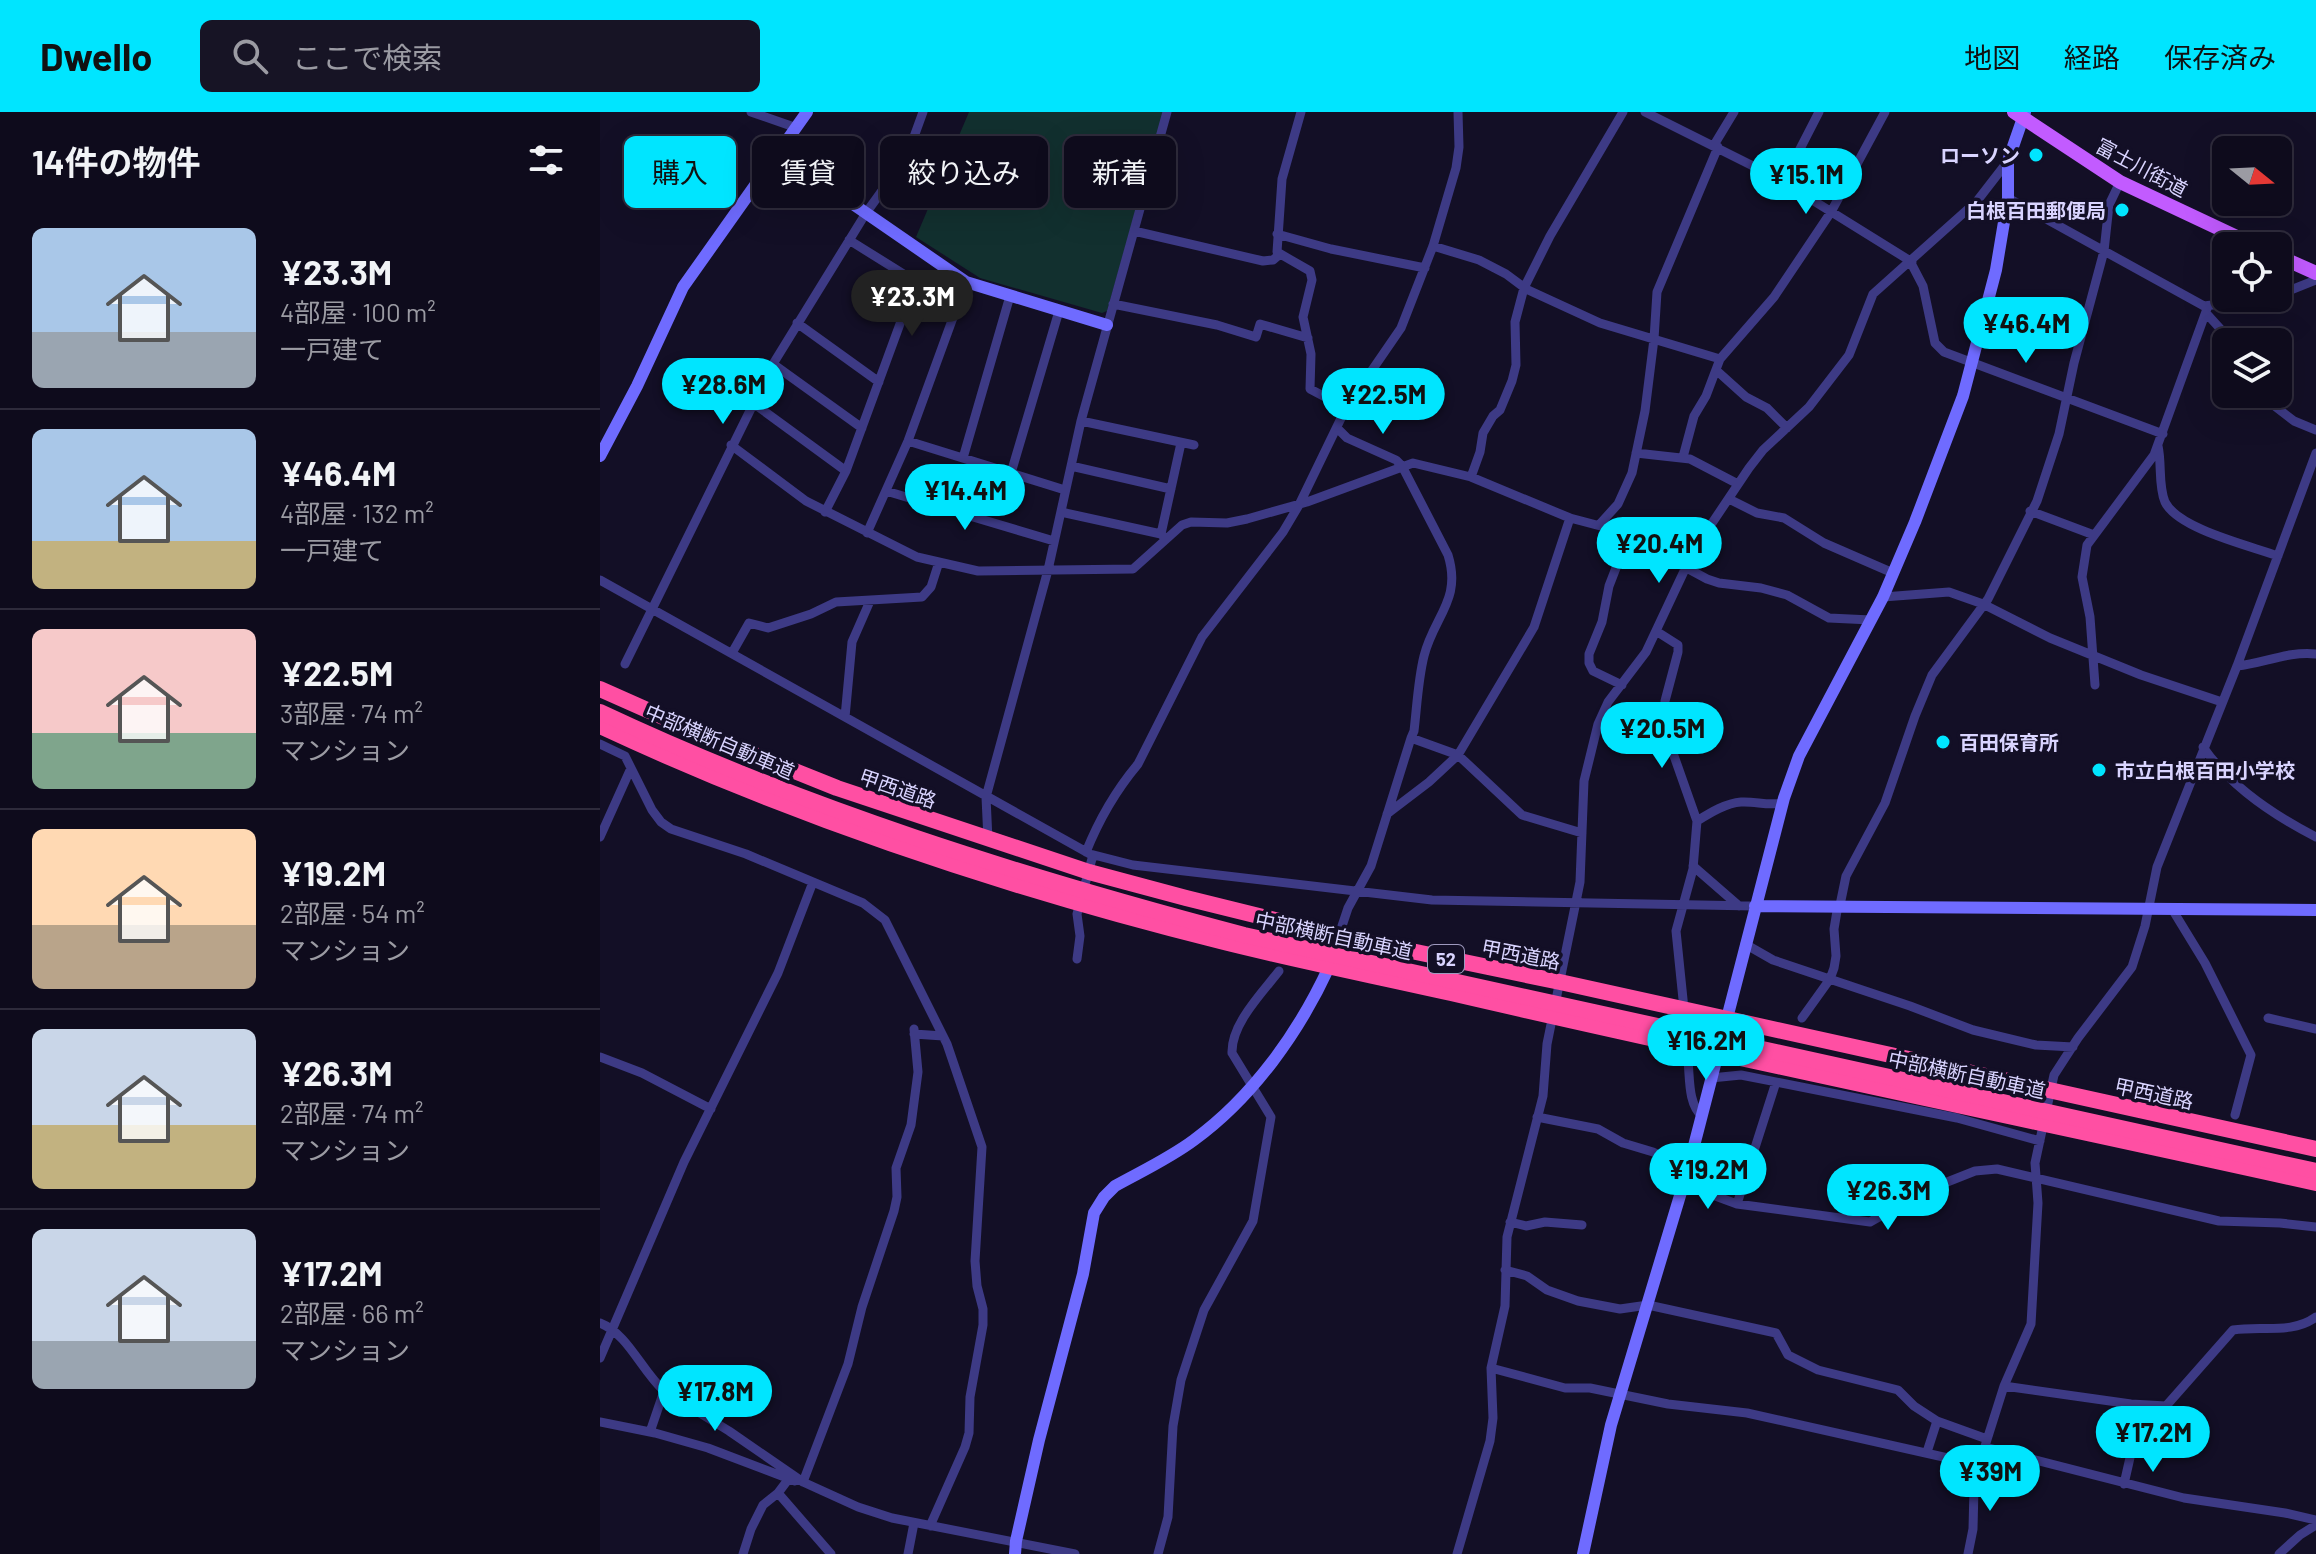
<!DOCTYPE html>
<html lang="ja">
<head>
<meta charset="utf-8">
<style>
	body { margin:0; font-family:Barlow,"Noto Sans JP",sans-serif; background:#171425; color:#f1f3f6; height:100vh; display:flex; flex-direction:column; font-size:30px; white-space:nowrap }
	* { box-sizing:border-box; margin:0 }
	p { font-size:26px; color:#9b9ba3 }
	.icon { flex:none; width:44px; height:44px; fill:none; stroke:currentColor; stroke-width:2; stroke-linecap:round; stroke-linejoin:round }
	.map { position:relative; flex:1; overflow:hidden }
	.side { display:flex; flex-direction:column; background:#0e0b1c; width:600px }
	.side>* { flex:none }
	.guide { position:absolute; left:24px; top:24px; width:760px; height:72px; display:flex; gap:16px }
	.needle { width:52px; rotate:108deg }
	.fabs { position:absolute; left:1612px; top:24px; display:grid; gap:16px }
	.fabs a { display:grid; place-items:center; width:80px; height:80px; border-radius:12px; background:#0e0b1c; box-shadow:0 8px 32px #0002,0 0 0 2px #2e2b3b; font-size:40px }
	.price { position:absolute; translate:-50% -68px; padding:0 18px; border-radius:28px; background:#00e5ff; color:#111; font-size:26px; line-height:52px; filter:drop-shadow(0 2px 4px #0008) }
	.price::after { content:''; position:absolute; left:50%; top:48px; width:24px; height:18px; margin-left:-12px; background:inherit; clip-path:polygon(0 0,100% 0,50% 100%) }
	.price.active { background:#222; color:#fff }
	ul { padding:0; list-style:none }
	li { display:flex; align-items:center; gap:24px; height:200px; padding:0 32px }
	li+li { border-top:2px solid #2e2b3b }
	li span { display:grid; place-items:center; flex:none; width:224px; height:160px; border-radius:12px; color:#555 }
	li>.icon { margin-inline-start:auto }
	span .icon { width:96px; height:96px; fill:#fffc; stroke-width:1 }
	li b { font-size:34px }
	h2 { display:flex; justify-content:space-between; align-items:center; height:96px; padding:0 32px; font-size:34px }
	.chip { padding:0 28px; border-radius:12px; background:#0e0b1c; box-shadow:0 8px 32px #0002,0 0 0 2px #2e2b3b; font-size:28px; line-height:72px }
	.chip.active { background:#00e5ff; color:#111 }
	header { display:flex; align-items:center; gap:48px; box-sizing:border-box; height:112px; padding:0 40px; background:#00e5ff; color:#111 }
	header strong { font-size:38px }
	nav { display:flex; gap:44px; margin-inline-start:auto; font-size:28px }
	.search { width:560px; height:72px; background:#171425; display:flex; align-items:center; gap:20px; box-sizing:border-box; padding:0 28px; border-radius:12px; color:#9b9ba3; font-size:30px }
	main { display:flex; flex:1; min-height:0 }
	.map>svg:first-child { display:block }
	.green { fill:#12302f }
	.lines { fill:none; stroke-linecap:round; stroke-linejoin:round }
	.street { stroke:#3d3a85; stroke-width:9 }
	.secondary { stroke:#6f6bff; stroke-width:12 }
	.primary { stroke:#c25bff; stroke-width:14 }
	.highway { stroke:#ff4fa3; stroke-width:16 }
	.highway-bridge { stroke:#ff4fa3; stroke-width:16 }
	.poi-dot { fill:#00e5ff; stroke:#130f26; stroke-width:3 }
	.labels { text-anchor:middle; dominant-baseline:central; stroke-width:7; stroke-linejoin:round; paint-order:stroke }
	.shield { fill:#130f26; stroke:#9e99be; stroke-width:2 }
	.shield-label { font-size:18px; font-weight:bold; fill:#d9d4ff }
	.poi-label { font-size:20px; font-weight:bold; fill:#d9d4ff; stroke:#130f26; text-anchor:end }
	.street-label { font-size:20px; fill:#d9d4ff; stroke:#130f26 }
</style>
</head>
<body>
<header>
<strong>Dwello</strong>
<div class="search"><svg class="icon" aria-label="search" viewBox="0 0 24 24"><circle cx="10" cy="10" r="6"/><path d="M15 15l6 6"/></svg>ここで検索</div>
<nav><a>地図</a><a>経路</a><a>保存済み</a></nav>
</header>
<main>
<section class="side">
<h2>14件の物件<svg class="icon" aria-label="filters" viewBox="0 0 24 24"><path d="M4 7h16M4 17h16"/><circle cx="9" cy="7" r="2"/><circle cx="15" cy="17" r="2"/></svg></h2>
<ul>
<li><span style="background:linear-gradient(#a9c7e8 65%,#9aa5b1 0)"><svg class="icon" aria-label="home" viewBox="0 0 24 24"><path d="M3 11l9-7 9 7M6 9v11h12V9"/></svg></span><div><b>¥23.3M</b><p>4部屋 · 100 m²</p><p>一戸建て</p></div></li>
<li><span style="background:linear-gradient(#a9c7e8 70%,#c2b280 0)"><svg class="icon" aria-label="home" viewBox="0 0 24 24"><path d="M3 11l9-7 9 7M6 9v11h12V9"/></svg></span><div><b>¥46.4M</b><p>4部屋 · 132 m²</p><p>一戸建て</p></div></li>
<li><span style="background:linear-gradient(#f6c9c9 65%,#7fa58c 0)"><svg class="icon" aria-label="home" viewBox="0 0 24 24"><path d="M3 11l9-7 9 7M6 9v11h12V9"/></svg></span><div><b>¥22.5M</b><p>3部屋 · 74 m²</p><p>マンション</p></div></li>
<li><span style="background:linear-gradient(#ffd9b3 60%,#b9a48a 0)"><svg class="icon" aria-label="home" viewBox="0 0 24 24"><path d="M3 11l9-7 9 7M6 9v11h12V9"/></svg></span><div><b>¥19.2M</b><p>2部屋 · 54 m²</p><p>マンション</p></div></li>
<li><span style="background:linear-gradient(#c9d6e8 60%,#c2b280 0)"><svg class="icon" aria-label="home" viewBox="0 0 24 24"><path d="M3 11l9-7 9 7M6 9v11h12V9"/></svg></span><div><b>¥26.3M</b><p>2部屋 · 74 m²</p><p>マンション</p></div></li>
<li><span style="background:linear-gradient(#c9d6e8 70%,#9aa5b1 0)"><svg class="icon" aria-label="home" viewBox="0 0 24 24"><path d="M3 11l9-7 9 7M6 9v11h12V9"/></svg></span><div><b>¥17.2M</b><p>2部屋 · 66 m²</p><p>マンション</p></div></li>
</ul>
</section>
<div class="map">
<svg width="1716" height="1442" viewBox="0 0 1716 1442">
	<rect width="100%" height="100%" fill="#130f26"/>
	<path class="green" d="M369,0h195l-57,199 -5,2 -122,-35 -64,-41z"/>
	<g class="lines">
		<path class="street" d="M151,0l46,16
			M701,0l-19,67 -5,73 33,19 2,9 -9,37 8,37 -1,35 36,19
			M1045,0l132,66 135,84
			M1114,33l20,-33
			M1183,70l36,-70
			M1408,86l196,108 65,-8
			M534,119l129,30 10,-1 7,-6
			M677,122l54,15 94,19
			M249,128l109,68
			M833,134l46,14 27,14 20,15 74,34 120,36
			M1311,151l12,23 12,57 9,9 219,82
			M1678,183l38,-15
			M513,192l104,21 39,12 4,-13 48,14
			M1606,201l19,21 4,8
			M197,211l82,59
			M173,252l89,64
			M1116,258l30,27 21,11 20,20
			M1659,282l35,27 22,9
			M153,291l93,68
			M481,309l113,24
			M737,316l10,10 49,22 6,6 46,89c14,45 -14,61 -24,101 -6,24 -7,50 -10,75l-3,7 47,17 64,60 60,18
			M308,329l157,49
			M131,333l75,56 111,56 61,14 155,-2 49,-44 9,-3 36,1 20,-4 60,-17 106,-39 58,14 99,41 38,10 27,12 72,39 12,4 42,5 26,7 42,23 42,2
			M1558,334c4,17 0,40 7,56 13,27 86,44 113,54
			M1036,341l54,6 48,25
			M1083,345l11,-41 12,-20 14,-37 54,-62 57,-85 54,-100
			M363,346l47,-162
			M471,354l100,23
			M411,361l48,-162
			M871,365l9,-25 3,-19 10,-17 7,-6 12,-29 4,-16 -1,-43 9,-34 26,-52 73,-124
			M286,379l168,50
			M1129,387l28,14 27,5 40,25 69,30
			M1430,399l64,24
			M225,400l21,-41 69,-188
			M461,400l100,22
			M999,413l19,-21 14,-31 13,-62 9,-72 3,-47 61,-145
			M267,421l41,-92 58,-159
			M563,424l-2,-2 20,-91
			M0,468l490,274 43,11 299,35 323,6
			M1283,485l66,-5 34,12 67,34 91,37 81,27
			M1056,519l22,14v7l-13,49 -1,15 9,37 24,68 -4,48 -17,62 8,78
			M132,541l17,-30 19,5 43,-14 25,-12 86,-5 9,-10 8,-25
			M25,552l148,-300 93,-151 41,-57 16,-44
			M1637,554c28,-3 51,-15 79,-12
			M1022,573l-29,-14 -4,-8v-9l13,-32 7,-36 19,-49
			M1495,573l-5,-68 -8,-40 5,-32 67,-90 54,-149
			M245,605l7,-75 18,-41
			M0,632l25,12 27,54 9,12 10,7 75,25 117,49 22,17 62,124 35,103 -7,114 2,25 6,23v16l-13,72 -1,36 -4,14 -35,79
			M1603,635c27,39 72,69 113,90
			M787,702l42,-32 29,-27 76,-128 36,-109
			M1097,709c13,-8 29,-18 44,-19 14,-1 27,4 41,1
			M0,725l31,-69
			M388,728l-2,-43 62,-227 33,-149 86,-309
			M486,740c12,-30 31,-63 52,-88l64,-127 81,-105 16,-27 47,-97 55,-80 32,-82 23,-78 3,-21 -1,-35
			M1093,754l46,40
			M1240,793l6,-29 39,-73 30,-87 17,-41 56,-76 49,-98 22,-67 15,-71 30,-112 5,-46 11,-23
			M1572,797l33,54 46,92 -16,60
			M1145,832l28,16 137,46 63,24 63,15 37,2
			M732,844l16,-48 23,-42 40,-128
			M477,847l3,-23 -3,-22 16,-59
			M1202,906l28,-39 4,-11 2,-12 -2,-27 4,-24
			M1668,906l48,11
			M314,922l29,2
			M0,945l42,16 69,36
			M1088,949c2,18 0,43 14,55
			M1111,966l30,-3 216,43 83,23
			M937,1005l61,12 25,14 30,9 35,17
			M1082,1079l17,-1 38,14 133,18 57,-32 48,-19 22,-2 222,52 61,2 36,4
			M1137,1092l39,-122
			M910,1110l16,4 19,-4 37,3
			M905,1158l22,6 20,14 31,11 42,8 28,-4 128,28 12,22 30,15 80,20 16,16 23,15 50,18
			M0,1211c28,11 41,47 64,68l65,40 74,51 55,25 34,11 183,36
			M0,1246l84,-196 94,-189 35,-91
			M891,1256l74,20h25l78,16 79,9 232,52
			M1404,1274l127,18 35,2 67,-76c29,-5 58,5 83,-13
			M0,1310l55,11 53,15 87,33
			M50,1320l14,-41
			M1385,1335l199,51 101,15 31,7
			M1327,1340l10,-31
			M203,1370l45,-118 14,-57 32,-96 3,-14 -1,-29 15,-43 7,-53 -4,-43
			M1524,1372l18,-79
			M178,1381l53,61
			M143,1442l8,-25 12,-24 15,-12 12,-16
			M308,1442l6,-31
			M558,1442l10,-37 5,-91 8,-46 23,-70 49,-89 18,-104 -39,-64c-1,-29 30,-60 47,-82
			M857,1442l33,-113 3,-23 -2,-50 14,-62 2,-69 36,-141 4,-52 33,-162 4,-101 14,-57 10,-22 38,-50 48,-102 55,-82 14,-18 46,-43 40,-52 24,-61 104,-93 31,-40
			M1368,1442l5,-25 1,-41 5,-23 25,-79 27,-62 7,-121 -3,-40 19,-88 24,-37 54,-71 13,-41 12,-59 80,-201 79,-213
			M1679,1442l21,-19 16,-10"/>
		<path class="secondary" d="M179,41l187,129 141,43
			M0,344l37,-70 46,-99 124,-175
			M1155,794l561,4
			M415,1442l1,-13 23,-101 44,-166 11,-61 10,-16 11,-11c27,-15 55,-28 79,-46 59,-43 105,-108 135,-173
			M983,1442l28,-129 77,-256 96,-371 15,-42 84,-159 32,-75 48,-126 33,-126 12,-72v-37l17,-49"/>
		<path class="primary" d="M1414,0l106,70 136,64
			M1678,144l38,17"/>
		<path class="highway" d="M0,577l90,40 147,59 252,84 97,26 153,38 221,46 756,167
			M0,614c199,93 411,163 624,216 76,19 152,34 227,51 288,67 577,126 865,190"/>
		<path class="highway-bridge" d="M0,600c206,97 424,165 644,223l1072,236"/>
	</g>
	<g class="poi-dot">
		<circle cx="1436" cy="43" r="8"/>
		<circle cx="1522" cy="98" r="8"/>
		<circle cx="1343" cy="630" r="8"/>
		<circle cx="1499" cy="658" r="8"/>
	</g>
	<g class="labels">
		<rect class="shield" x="828" y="833" width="36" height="28" rx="6"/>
		<g class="shield-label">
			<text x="846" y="847">52</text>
		</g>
		<g class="poi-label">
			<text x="1420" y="43">ローソン</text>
			<text x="1506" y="98">白根百田郵便局</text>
			<text x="1359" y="630" text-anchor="start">百田保育所</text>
			<text x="1515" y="658" text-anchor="start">市立白根百田小学校</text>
		</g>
		<g class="street-label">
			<text transform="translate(1542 55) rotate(28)">富士川街道</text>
			<text transform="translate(120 629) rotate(23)">中部横断自動車道</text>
			<text transform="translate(298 676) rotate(19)">甲西道路</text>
			<text transform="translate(734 823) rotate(12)">中部横断自動車道</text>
			<text transform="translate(921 842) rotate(11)">甲西道路</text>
			<text transform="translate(1367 962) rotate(12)">中部横断自動車道</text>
			<text transform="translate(1554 981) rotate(12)">甲西道路</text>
		</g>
	</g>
</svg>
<div class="fabs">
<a><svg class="needle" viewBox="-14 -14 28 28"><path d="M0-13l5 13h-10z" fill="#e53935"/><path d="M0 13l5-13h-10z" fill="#9b9ba3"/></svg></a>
<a><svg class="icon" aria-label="locate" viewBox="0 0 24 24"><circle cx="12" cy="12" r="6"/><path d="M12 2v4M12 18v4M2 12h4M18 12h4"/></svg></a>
<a><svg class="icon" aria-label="layers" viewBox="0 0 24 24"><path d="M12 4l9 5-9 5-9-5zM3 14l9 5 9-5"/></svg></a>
</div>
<b class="price" style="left:1206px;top:104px">¥15.1M</b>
<b class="price active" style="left:312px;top:226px">¥23.3M</b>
<b class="price" style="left:1426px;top:253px">¥46.4M</b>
<b class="price" style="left:123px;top:314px">¥28.6M</b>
<b class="price" style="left:783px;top:324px">¥22.5M</b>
<b class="price" style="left:365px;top:420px">¥14.4M</b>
<b class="price" style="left:1059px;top:473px">¥20.4M</b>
<b class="price" style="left:1062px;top:658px">¥20.5M</b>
<b class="price" style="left:1106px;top:970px">¥16.2M</b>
<b class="price" style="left:1108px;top:1099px">¥19.2M</b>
<b class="price" style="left:1288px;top:1120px">¥26.3M</b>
<b class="price" style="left:115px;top:1321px">¥17.8M</b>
<b class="price" style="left:1553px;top:1362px">¥17.2M</b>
<b class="price" style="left:1390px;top:1401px">¥39M</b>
<div class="guide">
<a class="chip active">購入</a>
<a class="chip">賃貸</a>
<a class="chip">絞り込み</a>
<a class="chip">新着</a>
</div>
</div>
</main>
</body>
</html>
